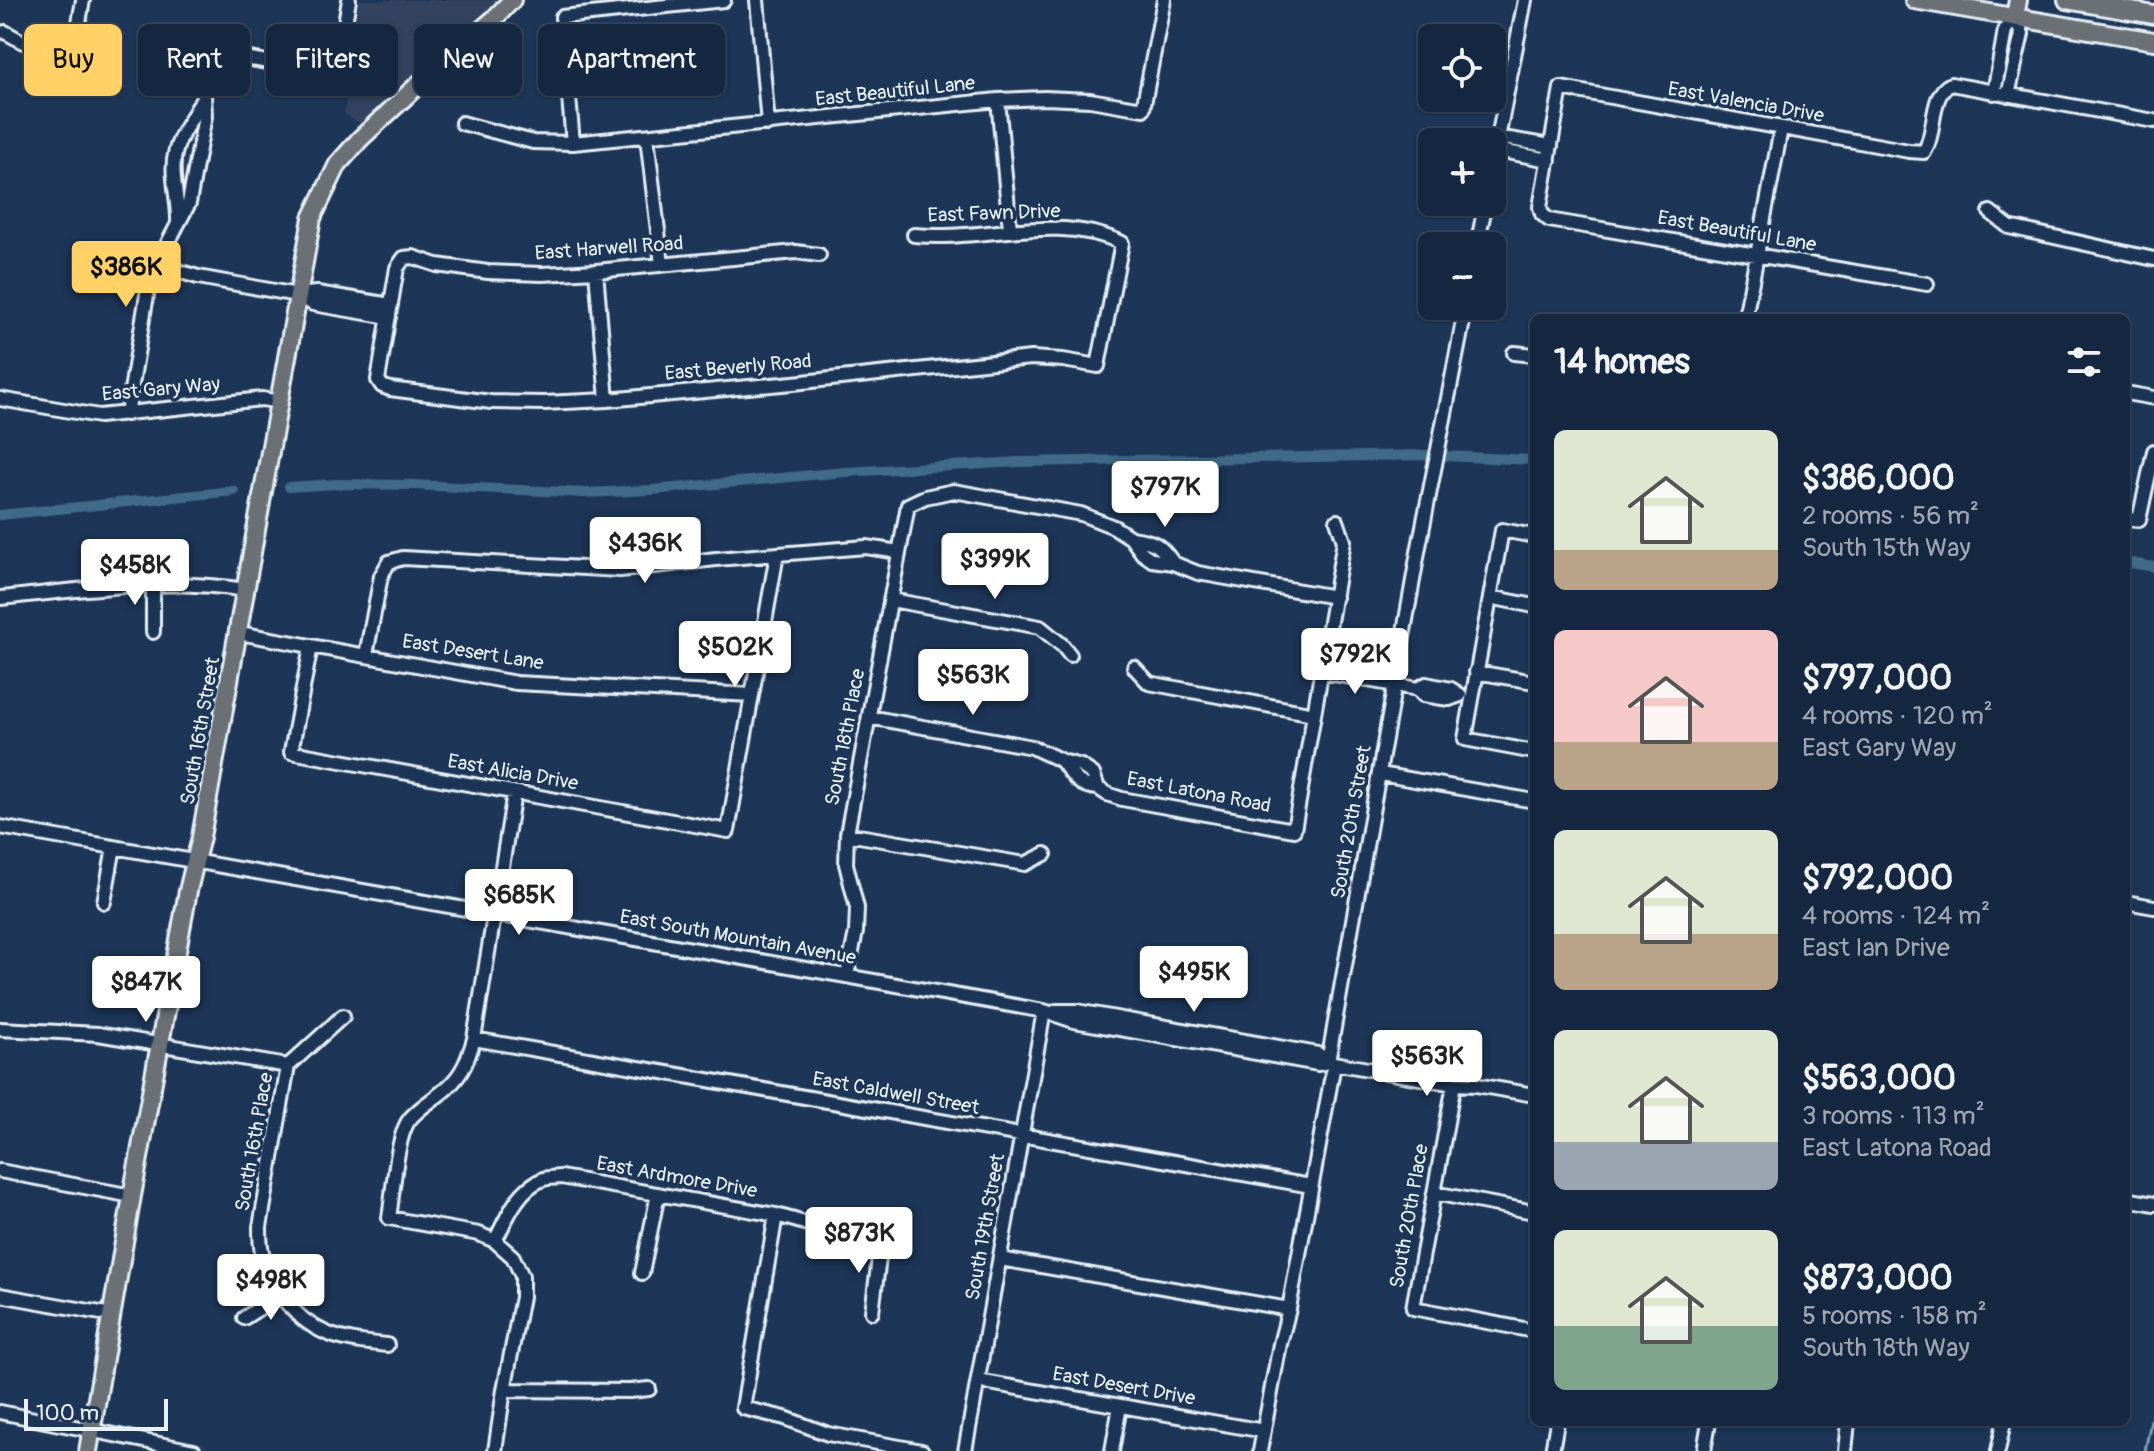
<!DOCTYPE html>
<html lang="en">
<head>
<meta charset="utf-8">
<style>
	body { margin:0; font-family:Pangolin,sans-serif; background:#23344c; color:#f1f3f6; height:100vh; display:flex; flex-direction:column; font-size:30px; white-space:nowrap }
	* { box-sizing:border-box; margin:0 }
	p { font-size:26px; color:#9ea6b1 }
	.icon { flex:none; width:44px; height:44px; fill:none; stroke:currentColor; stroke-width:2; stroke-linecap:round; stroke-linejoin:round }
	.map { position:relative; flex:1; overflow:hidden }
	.details { position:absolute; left:1530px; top:314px; width:600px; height:1112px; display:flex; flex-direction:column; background:#162841; border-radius:12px; box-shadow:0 2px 6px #0004,0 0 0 2px #35445a }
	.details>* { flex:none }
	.guide { position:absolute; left:24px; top:24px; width:760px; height:72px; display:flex; gap:16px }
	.fabs { position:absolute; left:1418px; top:24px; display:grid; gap:16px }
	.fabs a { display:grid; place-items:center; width:88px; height:88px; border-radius:12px; background:#162841; box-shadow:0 2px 6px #0004,0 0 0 2px #35445a; font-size:40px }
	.scale { position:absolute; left:24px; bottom:20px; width:144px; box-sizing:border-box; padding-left:8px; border:4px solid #e8f1f8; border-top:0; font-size:22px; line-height:28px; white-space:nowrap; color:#e8f1f8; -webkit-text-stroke:6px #1d3557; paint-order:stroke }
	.price { position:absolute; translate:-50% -68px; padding:0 18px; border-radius:8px; background:#fff; color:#222; font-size:26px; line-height:52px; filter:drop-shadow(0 2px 4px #0008) }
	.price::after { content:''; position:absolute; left:50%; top:48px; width:24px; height:18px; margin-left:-12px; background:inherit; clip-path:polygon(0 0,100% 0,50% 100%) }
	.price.on { background:#ffd166; color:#111 }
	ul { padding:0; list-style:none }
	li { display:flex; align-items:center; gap:24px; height:200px; padding:0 24px }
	li span { display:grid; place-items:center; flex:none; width:224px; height:160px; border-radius:12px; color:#555 }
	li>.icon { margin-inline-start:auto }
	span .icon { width:96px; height:96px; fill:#fffc; stroke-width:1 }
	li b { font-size:34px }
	h2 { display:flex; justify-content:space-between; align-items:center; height:96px; padding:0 24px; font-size:34px }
	.chip { padding:0 28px; border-radius:12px; background:#162841; box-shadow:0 2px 6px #0004,0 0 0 2px #35445a; font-size:28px; line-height:72px }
	.chip.on { background:#ffd166; color:#111 }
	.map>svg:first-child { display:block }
	.built { fill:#32425f }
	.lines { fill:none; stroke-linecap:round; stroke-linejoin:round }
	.stream { stroke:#83a0b5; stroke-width:3 }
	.canal { stroke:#406a88; stroke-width:10 }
	.minor-casing { stroke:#e8f1f8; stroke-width:18 }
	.major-casing { stroke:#e8f1f8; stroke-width:22 }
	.minor { stroke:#1d3557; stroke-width:12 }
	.major { stroke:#6b7074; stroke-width:16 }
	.labels { text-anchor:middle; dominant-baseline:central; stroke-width:7; stroke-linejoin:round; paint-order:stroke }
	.street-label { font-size:20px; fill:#e8f1f8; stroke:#1d3557 }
</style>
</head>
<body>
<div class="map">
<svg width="2154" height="1451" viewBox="0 0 2154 1451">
	<rect width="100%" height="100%" fill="#1d3557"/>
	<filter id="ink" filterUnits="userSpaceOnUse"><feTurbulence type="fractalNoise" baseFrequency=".0125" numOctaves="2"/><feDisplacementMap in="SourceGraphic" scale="16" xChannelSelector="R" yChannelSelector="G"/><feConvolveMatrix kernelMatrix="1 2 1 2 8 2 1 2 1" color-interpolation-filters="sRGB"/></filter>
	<g filter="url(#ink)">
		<path class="built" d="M359,0h142l-30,31 -108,95 -19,-12 9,-58 -3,-13z"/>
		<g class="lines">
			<path class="stream" d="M2145,1451l9,-46"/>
			<path class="canal" d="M1444,456l90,4
				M289,487l47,-3 79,1 170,8 67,-3 193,-18 175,-10 409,-7
				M0,515l234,-24
				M2126,562l28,5"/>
			<defs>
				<path id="minor" d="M757,0l11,124
					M5,32l18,10 51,9 9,-51
					M177,56l33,6
					M1994,93l11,-63 10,-13 7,17 -14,61
					M998,100l12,129
					M462,123l71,19 40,1 425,-43 47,-2 45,2 53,9 21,-109
					M647,137l15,128
					M1498,137l53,9
					M573,143l-11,-126 162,-17
					M1496,150l53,10
					M1492,169l33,-169
					M1990,212l19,15 145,32
					M178,223c1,-22 -8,-49 -3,-69 4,-21 20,-38 28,-57
					M1477,246l9,-44
					M819,255l-23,-3 -200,19 -54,3 -54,-2 -51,-7 -24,-8 -9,1 -7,10 -19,112 4,6 8,3 101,13 53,1 63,-3 186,-17 238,-25 32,2 35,6 24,-123c-66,-31 -139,-1 -208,-8
					M160,257l7,7 14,8 17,5 99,18 20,-2 74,12
					M596,271l11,129
					M1927,284l-378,-64 -7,-6 -2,-7 21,-119 348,63 15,1c13,-20 5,-58 27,-68l203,37
					M297,295l16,9 76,13
					M1745,318l36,-189
					M1514,353l20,2
					M2126,393l28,5
					M0,399l99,17 163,-17 17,3
					M127,414l23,-137 39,-74 16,-87 -1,-22 7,-42 113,20 12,-3 3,-11 10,-58
					M2126,519l13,1 15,-69
					M1534,536l-32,-6 -37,209 69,13
					M1131,538c23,3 29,6 42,25
					M1490,597l44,9
					M0,598c82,-8 164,-21 246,-8
					M891,600l149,27 22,18 8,10
					M153,632v-49
					M239,633l277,50 236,12
					M311,646l-20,106 437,79 49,-277
					M366,655l15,-79 8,-14 14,-4 217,12 96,-11 150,-12 33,5
					M1134,667l15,16 165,31
					M1322,672l96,17 8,-5 25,5 9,6 -11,4 -26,-4 -5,-6
					M1476,672l58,10
					M869,717l163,30 30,14 19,5 12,8 5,14 9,6 15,5 172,31 50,-289 -7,-20
					M1062,761c11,16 16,26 36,27
					M1380,774l154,27
					M0,827l1044,184 30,10 244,43 10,-2 126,22 22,1 58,10
					M847,834l178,30 20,-10
					M104,902l10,-55
					M2126,902l28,5
					M847,976l9,-44 1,-24 -11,-44 1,-30 61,-329 17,-8 29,-6 127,23 33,13 17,11 11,15 10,7 21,3 25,10 137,24
					M1056,1011h21l241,43 10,8
					M343,1016l-55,50 -28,161c0,8 0,17 2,25 6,34 32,67 64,81 19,8 40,10 61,12
					M0,1029l98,5 190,32
					M474,1039l837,147
					M1328,1062l90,-510 48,-246
					M1454,1084l-41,224 121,23
					M0,1171l132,25
					M1434,1193l100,19
					M2126,1199l28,5
					M776,1215l-33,193 42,10 43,16 94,17
					M495,1241c11,-21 22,-51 46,-61 6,-3 14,-2 20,-3l215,38c35,9 69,22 105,28l-9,69
					M1000,1259l289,50
					M642,1273l16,-79
					M0,1295l112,20
					M244,1318l36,-23
					M978,1381l286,50
					M504,1390l126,1 19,-2
					M0,1412l194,39
					M495,1451l9,-61 18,-93v-21l-9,-19 -18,-16 -16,-7 -90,-16c4,-23 7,-80 20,-98 10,-13 26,-21 38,-32 16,-14 21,-29 27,-49l40,-246
					M965,1451l79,-440
					M1112,1451l8,-45
					M1260,1451l20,-107 9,-35 45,-245
					M1552,1451l5,-29
					M1704,1451l5,-29
					M1845,1451l3,-29
					M1998,1451l6,-29"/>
				<path id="major" d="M1914,0l240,41
					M2067,0l87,15
					M2015,17l3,-17
					M88,1451l44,-255 56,-305 13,-54 111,-619 26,-54 22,-25 61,-57 73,-63 18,-19"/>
			</defs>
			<use href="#minor" class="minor-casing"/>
			<use href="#major" class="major-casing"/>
			<use href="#minor" class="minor"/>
			<use href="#major" class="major"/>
		</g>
	</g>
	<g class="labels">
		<g class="street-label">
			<text transform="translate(895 91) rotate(-6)">East Beautiful Lane</text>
			<text transform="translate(1746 102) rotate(10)">East Valencia Drive</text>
			<text transform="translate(994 213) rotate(-2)">East Fawn Drive</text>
			<text transform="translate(1737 231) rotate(10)">East Beautiful Lane</text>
			<text transform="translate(609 248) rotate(-4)">East Harwell Road</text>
			<text transform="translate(738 367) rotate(-5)">East Beverly Road</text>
			<text transform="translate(161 389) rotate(-5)">East Gary Way</text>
			<text transform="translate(473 652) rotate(9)">East Desert Lane</text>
			<text transform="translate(200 731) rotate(-80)">South 16th Street</text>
			<text transform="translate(845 737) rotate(-79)">South 18th Place</text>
			<text transform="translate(513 772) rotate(10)">East Alicia Drive</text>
			<text transform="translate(1199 792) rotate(11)">East Latona Road</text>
			<text transform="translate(1351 822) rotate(-80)">South 20th Street</text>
			<text transform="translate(738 937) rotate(10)">East South Mountain Avenue</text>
			<text transform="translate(896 1093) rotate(10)">East Caldwell Street</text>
			<text transform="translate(254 1142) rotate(-80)">South 16th Place</text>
			<text transform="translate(677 1177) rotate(10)">East Ardmore Drive</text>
			<text transform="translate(1409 1216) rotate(-80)">South 20th Place</text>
			<text transform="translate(985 1227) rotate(-80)">South 19th Street</text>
			<text transform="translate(1124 1386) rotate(10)">East Desert Drive</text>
		</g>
	</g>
</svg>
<div class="fabs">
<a><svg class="icon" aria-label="locate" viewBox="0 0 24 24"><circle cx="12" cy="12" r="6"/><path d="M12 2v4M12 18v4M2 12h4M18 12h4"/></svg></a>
<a>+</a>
<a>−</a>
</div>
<div class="scale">100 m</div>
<b class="price on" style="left:126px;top:309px">$386K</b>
<b class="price" style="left:1165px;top:529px">$797K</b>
<b class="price" style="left:645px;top:585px">$436K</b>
<b class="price" style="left:995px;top:601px">$399K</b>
<b class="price" style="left:135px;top:607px">$458K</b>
<b class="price" style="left:735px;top:689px">$502K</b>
<b class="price" style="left:1355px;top:696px">$792K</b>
<b class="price" style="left:973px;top:717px">$563K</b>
<b class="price" style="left:519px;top:937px">$685K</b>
<b class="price" style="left:1194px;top:1014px">$495K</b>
<b class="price" style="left:146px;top:1024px">$847K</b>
<b class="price" style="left:1427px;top:1098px">$563K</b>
<b class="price" style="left:859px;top:1275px">$873K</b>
<b class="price" style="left:271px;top:1322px">$498K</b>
<div class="guide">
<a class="chip on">Buy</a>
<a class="chip">Rent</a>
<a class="chip">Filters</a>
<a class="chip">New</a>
<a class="chip">Apartment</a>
</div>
<section class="details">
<h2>14 homes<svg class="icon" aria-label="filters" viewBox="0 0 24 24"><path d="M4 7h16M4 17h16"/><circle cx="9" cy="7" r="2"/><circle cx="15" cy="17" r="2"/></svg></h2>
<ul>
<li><span style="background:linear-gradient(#dfe7d0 75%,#b9a48a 0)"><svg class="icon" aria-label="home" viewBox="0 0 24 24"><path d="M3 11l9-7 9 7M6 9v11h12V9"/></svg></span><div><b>$386,000</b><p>2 rooms · 56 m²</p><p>South 15th Way</p></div></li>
<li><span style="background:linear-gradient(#f6c9c9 70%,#b9a48a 0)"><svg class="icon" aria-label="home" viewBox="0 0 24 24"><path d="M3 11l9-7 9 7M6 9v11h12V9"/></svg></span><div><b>$797,000</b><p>4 rooms · 120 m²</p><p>East Gary Way</p></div></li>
<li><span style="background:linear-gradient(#dfe7d0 65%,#b9a48a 0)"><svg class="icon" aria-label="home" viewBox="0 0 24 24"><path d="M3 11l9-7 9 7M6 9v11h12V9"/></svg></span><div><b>$792,000</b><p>4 rooms · 124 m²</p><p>East Ian Drive</p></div></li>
<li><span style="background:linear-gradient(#dfe7d0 70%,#9aa5b1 0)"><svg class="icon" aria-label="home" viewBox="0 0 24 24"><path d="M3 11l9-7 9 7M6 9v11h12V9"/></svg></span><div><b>$563,000</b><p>3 rooms · 113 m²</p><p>East Latona Road</p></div></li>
<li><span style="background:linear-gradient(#dfe7d0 60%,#7fa58c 0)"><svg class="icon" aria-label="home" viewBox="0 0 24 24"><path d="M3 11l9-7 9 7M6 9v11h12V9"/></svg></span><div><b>$873,000</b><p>5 rooms · 158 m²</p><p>South 18th Way</p></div></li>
</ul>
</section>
</div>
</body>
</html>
